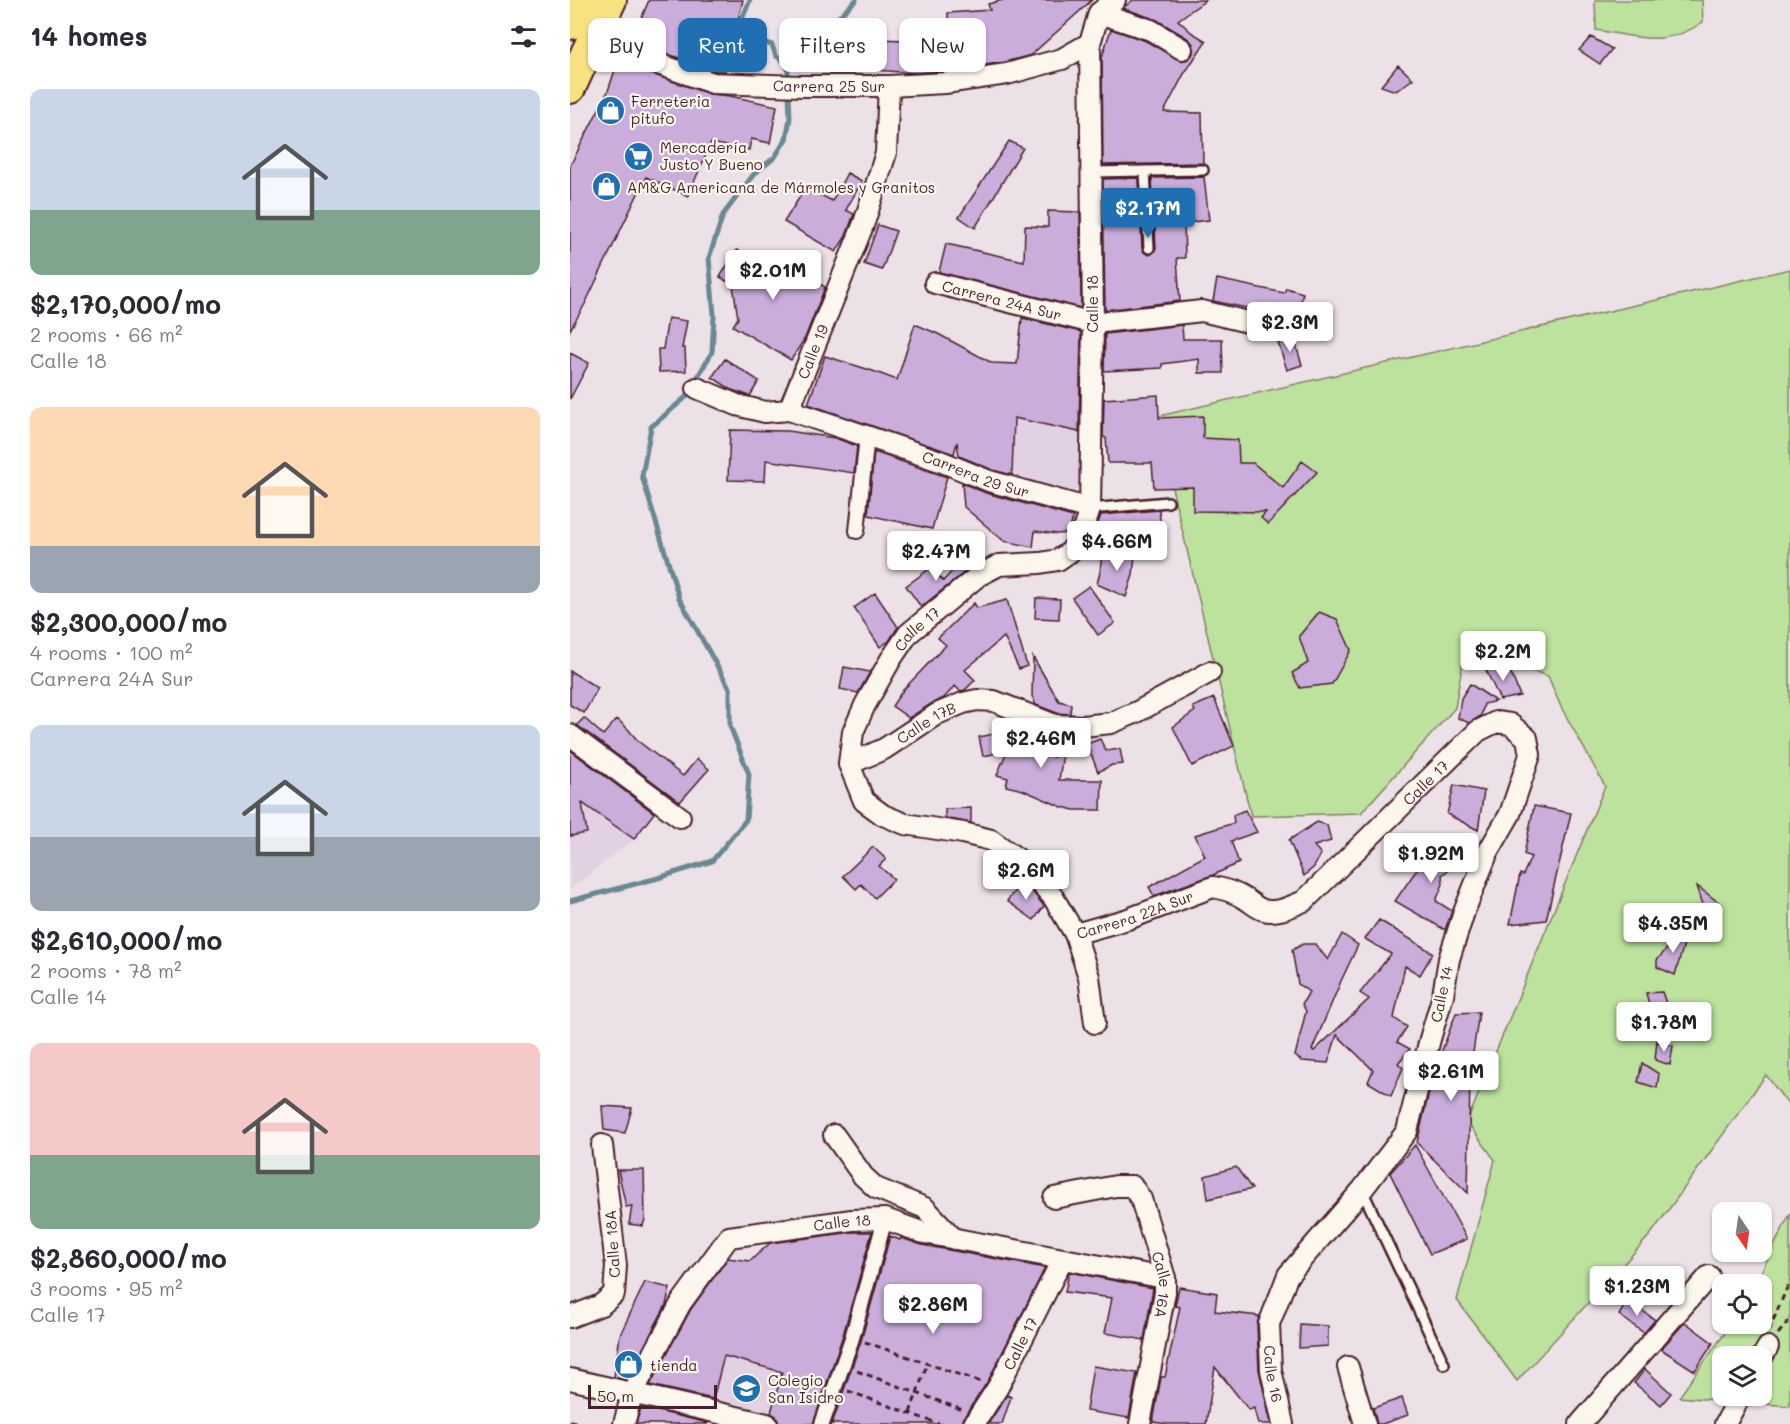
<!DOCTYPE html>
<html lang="en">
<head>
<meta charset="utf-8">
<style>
	body { margin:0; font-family:Mali,sans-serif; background:#f2f2f3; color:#2b2b33; height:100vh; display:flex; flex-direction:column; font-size:22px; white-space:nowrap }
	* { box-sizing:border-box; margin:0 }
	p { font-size:20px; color:#7c7c81 }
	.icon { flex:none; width:33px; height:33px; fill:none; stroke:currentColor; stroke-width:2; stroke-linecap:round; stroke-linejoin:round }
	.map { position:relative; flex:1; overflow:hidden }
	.drawer { display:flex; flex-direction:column; background:#fff; width:570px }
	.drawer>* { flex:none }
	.top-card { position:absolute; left:18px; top:18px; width:570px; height:54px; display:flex; gap:12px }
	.needle { width:39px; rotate:167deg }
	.controls { position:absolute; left:1142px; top:1202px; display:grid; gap:12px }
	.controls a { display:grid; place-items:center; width:60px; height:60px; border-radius:12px; background:#fff; box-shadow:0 2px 4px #0004; font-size:30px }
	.scale { position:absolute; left:18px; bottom:15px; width:129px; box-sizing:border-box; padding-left:6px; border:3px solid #4a1f2b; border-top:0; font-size:16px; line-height:21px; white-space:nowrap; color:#4a1f2b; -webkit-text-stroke:4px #fbf7ec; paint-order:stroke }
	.price { position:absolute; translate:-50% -51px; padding:0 14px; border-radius:6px; background:#fff; color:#222; font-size:20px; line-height:39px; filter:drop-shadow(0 2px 3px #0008) }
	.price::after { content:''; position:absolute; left:50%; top:36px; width:18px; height:14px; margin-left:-9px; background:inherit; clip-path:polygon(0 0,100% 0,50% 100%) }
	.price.selected { background:#1f6fb2; color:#fff }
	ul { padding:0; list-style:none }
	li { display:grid; align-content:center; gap:12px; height:318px; padding:0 30px }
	li span { display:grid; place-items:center; height:186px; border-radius:12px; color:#555 }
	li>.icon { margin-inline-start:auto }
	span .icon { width:108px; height:108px; fill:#fffc; stroke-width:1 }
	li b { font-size:26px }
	h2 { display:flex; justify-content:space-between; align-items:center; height:72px; padding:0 30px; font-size:26px }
	.pill { padding:0 21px; border-radius:12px; background:#fff; box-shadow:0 2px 4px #0004; font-size:21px; line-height:54px }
	.pill.selected { background:#1f6fb2; color:#fff }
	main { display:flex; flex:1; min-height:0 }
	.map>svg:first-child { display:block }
	.built { fill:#e2d1e3 }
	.green { fill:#bce29d; stroke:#838064; stroke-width:1.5; fill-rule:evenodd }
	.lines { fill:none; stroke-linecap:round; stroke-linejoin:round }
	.stream { stroke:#698892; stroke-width:5 }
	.building { fill:#caaddb; stroke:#4a1f2b; stroke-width:1.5 }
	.service-casing { stroke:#4a1f2b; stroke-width:14 }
	.pedestrian-casing { stroke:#4a1f2b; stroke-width:18 }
	.minor-casing { stroke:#4a1f2b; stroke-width:24 }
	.primary-casing { stroke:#4a1f2b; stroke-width:34 }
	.path { stroke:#4a1f2b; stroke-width:3; stroke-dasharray:6 4.5; stroke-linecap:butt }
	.service { stroke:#fbf7ec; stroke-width:9 }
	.pedestrian { stroke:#fbf7ec; stroke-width:14 }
	.minor { stroke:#fbf7ec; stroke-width:20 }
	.primary { stroke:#fae180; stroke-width:30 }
	.labels { text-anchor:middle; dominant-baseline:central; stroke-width:4.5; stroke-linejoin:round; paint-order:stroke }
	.street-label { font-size:15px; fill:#4a1f2b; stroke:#fbf7ec }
	.poi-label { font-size:15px; fill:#4a1f2b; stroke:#fbf7ec; text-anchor:start }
</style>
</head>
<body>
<main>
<section class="drawer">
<h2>14 homes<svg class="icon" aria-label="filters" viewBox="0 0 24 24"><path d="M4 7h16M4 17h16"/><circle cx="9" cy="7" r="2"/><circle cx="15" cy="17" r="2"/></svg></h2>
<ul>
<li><span style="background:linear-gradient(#c9d6e8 65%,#7fa58c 0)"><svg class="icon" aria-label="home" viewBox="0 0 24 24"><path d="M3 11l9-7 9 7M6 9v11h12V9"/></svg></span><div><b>$2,170,000/mo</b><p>2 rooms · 66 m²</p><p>Calle 18</p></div></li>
<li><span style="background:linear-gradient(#ffd9b3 75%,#9aa5b1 0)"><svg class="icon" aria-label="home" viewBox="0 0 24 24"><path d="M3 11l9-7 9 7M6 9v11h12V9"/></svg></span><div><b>$2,300,000/mo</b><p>4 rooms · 100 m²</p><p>Carrera 24A Sur</p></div></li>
<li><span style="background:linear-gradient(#c9d6e8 60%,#9aa5b1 0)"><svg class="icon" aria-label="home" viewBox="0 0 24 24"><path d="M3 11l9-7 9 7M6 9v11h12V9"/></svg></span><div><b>$2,610,000/mo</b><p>2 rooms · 78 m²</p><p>Calle 14</p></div></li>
<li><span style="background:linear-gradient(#f6c9c9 60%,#7fa58c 0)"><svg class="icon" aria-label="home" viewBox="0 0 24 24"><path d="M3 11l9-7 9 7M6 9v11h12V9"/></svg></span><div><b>$2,860,000/mo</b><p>3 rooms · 95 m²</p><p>Calle 17</p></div></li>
</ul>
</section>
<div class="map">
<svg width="1220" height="1424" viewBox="0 0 1220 1424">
	<rect width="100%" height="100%" fill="#ece1e7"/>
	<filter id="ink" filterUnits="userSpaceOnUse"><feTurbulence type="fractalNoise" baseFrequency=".0167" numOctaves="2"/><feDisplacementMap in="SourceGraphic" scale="12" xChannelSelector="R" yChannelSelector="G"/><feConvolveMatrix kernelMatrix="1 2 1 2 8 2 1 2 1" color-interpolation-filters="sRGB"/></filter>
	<g filter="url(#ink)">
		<path class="built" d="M444,418l75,16v74l-77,-25z
			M0,798l28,16 36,25 -64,50z
			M154,1356l59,15 -14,51 -58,-15z"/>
		<path class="green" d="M1025,0h107l1,22c-37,26 -66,15 -107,8z
			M1220,269v838l-24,-32 -115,159 -134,147 -60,-81 38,-140 -28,-38 138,-336 -44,-79 -13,-31 -41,-13 -44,-2 -8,47 -94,105 -110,3 -96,-399z
			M1220,1214v192l-111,-9 53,-74h29v-39h-6zM1152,1356h39v39h-39z"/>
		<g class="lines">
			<path class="stream" d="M180,0l-10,24v18l16,-2 16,5 4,11 11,7
				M0,901l88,-23 54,-17 34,-41 3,-46 -19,-48v-37l-51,-91 -37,-122 9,-49 35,-30 26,-45 2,-37 -5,-57 14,-43 31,-41 21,-17 11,-18 4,-21 -3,-67 9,-21 35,-6 25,-24"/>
		</g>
		<path class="building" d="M79,0h94l-18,71h-10l-83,-30z
			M433,0h89l-61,55 -26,7 -61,9 -29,2 -41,-3 -48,1 -1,-35 53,-2 -1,5 28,1 -1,5 45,-1 -1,-31 42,-3 -2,-6z
			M563,0h73l-28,20 13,12 15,9 -22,33 -20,38 38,1 1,50 -100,2 -1,-108 9,-28 35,12 35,20 7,-2 4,-4 2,-5 -1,-6 -4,-5 -32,-19 -34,-12z
			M1021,37l21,12 -12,15 -21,-14z
			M48,61l19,8 72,25 21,2 47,10 -7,37 -19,-4 -2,11 -38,-7 -23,53 -42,-19 -61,127 -15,26v-164l38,-75z
			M828,65l15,14 -17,12 -15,-5z
			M439,141l14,7 -48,80 -16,-11z
			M277,173l15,8 -16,29 8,4 -8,22 -10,16 -52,-30 22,-35 26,14z
			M634,177l5,43 -25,3 1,35h-8l3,43 -75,9 -2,-131 36,-1 3,70 2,4 5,3 4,-2 3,-5 -4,-70z
			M478,211l32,1 1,96 -142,-36 7,-28 78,17 1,-35 23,1z
			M308,225l18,6 -14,39 -18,-6z
			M167,250l22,14 8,-13 58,36 -20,51 -14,22 -58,-34 5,-8 -5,-33 -13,-8z
			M647,279l67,14 2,-5 17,5 -6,24 -36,-9v3l-48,-10z
			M98,318l19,3 -5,27h3l1,23 -27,1 -1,-23h5z
			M452,318l59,14 -2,100 -65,-14 -2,57 -19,-5 -34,-14 -2,-14 -3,12 -146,-50 17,-48 45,14 27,10 18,-56 23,10 54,29 25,1z
			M612,325l1,14h39l1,34h-24v-14l-37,5v4l-58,3 1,-37z
			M722,335h1l9,30 -15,5 -9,-28 7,-1z
			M0,353l19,10 -19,36z
			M155,359l34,22 -9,15 -18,-6 -20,-13z
			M588,395l1,23 44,-2v22l35,2 1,23h14l30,25 19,-27 15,11 -49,52 -7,-6 5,-6 -73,-1v-24l-39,1 -2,-25h-44l-2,-25 -3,-1 1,-38z
			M160,430l58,1 47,7 22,8 -3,27 -88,-13 -1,21 -37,-1z
			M304,452l73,25 -15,52 -64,-14z
			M392,483l24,10 87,24 -4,16 -12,1 -22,-3 -2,16 -29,-6 -40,-34z
			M589,510l2,19 -63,3 -1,-6 4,-11z
			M532,552l33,3 -2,20 -7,22 -29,-13 3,-12z
			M396,556l9,8 -54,43 -15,-21 26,-19 11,14z
			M519,586l26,37 -17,12 -26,-37z
			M305,593l23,34 -9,14 -9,6 -26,-39z
			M466,598l24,1 -1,20 -24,-1z
			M437,600l20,66 -8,3 -15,-32 -39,33 10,10 -10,10 -5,1 -5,-5 -11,12 -13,6 -22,14 -17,-12 11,-16 43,-45 -8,-7 36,-35 3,5z
			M749,612l18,7 14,31 -19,34 -32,4 -8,-15 16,-10 -9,-27z
			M463,657l26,44 12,3 -1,10 -13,-1 -21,-8 -4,-9z
			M937,663l13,33 -20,4 -14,-30z
			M274,667l26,5 -12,21 -18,-4z
			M0,671l28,17 -14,25 -14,-8z
			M900,684l26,17 -12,3 -3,12 -12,7 -11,-5 3,-20z
			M644,698l20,48 -42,20 -19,-39 22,-16 -2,-4z
			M14,718l19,17 14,-16 11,10 10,12 45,35 14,-17 12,10 -29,33 -103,-77z
			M457,727l24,9 15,1 -13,20 10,-4 -4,27h43l-1,30h-27l-12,-3 -39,-17 -17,-4 2,-8 -11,-3 10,-24 -24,5 -4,-19z
			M530,739l6,12 14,-2 3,15 -11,1 -14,7 -11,-28z
			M0,750l84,63 -20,26 -52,-36 5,30 -17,3z
			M884,785l30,6 -6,39 -31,-16z
			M964,806l37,7 -25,107 -36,4 10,-50 3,1 8,-18 -7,-3z
			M401,808v15l-26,-5v-9z
			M675,810l12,22 -26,9 8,22 -26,12 -59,21 -5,-9 56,-31 -10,-21 39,-12 -1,-8z
			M747,822l10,3 4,16 -17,5 7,8 -7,13 -10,9 -15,-36z
			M868,839l32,14 -28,22 1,9 -7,17 16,10 -7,19 -50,-29z
			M303,847l13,12 -7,7 15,13 -19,19 -14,-14 -5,5 -13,-13z
			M451,882l11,9 12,15 -10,14 -27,-19z
			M1127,886l25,19 -16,9z
			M809,920l54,33 -13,22 -15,-9 -11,52 13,9 -10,15 13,7 -12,14 5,5 -12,28 -23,-14 5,-12 -36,-35 -9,28 -26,-2 -7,-5 11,-45 -4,-7 7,-12 -11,-8 -6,-34 11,-6h12l13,16 14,-26 16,11 -17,36 -29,69 2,1 55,-52 -9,-6 31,-39 -26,-15z
			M1120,923l-15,52 -18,-8v-7z
			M1092,992l8,23v7l-16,1 -8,-30z
			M909,1012l-9,61 -2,120 -51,-50 16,-68 23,-62z
			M1087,1041l16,5 -3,19 -15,-5z
			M1072,1063l17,11 -2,14 -19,-6z
			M32,1106l30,2 -7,25 -21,-3z
			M845,1145l52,94 -37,15 -40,-81z
			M666,1167l16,22 -44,10 -3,-23z
			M48,1170h26l1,49 -2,7 -14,-2 3,-18 -6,1z
			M283,1232h19l-29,103 -30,89h-34l-3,-8 -5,-3 11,-41 -58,-16 -11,43 -63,-14 41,-76 37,-51 22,3 20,-18z
			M320,1236l10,4 1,-2 21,7 123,23 -57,113 -24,36 -2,7h-130l29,-83z
			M499,1272l84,16 -9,52 -39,-7 7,-35 -47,-6z
			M75,1282l25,6 -4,17 -40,75 -12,-3 6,-42z
			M609,1287l38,6 -2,18 44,5 -2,9 2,45 12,54h-13l-4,-16 -5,2 -34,-43 -9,57h-39l-14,-2 8,-45h4l15,-70 -5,-1z
			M1058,1300l27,20 -11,13 -25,-18z
			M1115,1322l28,21 -18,28 -34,-22z
			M730,1324l28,2v20l-29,2z
			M523,1366l44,7 -8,45 -43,-7z
			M1075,1369l26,24 -10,12 -27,-22z
			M437,1395l4,2 -9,27h-14z
			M832,1398l6,17 -26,9h-5l-4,-16z
			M71,1407l67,16 -1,1h-71z"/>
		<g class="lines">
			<defs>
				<path id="service" d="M575,171l4,77
					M521,172l112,-2
					M520,509l78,-7
					M792,1190l82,174"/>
				<path id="pedestrian" d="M287,531l10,-95
					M252,1424l30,-86 33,-119"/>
				<g id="minor">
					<path d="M529,13l52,17 31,19"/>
					<path id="s1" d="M15,32l56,26 72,25 89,3h87l56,-3 62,-9 55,-15 28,-16"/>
					<path id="s2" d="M365,283l158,40 109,-12 79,19"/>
					<path id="s3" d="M127,388l40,17 28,7 24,-2 151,51 49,20 101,28"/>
					<path id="s4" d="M219,410l75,-187 22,-70 3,-67"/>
					<path d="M0,735l110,82"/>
					<path id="s5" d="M279,764l35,-15 53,-35 26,-11 14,-3 17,1 61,24 28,1 28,-3 26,-11 73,-40"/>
					<path id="s6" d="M505,934l53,-15 85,-32c13,2 23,6 34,13 5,3 11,9 17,10 13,4 28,-4 40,-9l174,-170 18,-9 14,2 17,14 3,17 -20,59 -23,40 -23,58 -15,47 -6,36 -13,44 -23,92 -45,59 -74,85 -19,49 2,46 12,54"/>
					<path id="s7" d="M525,1023l-6,-46 -14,-43 -22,-37 -31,-35 -31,-22 -28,-7 -58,-9 -22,-9 -19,-14 -15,-37 4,-32 12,-27 26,-46 17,-25 70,-58 21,-11 41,-2 18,-3 12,-8 11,-15 9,-28 3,-186 -3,-280 9,-30 16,-13"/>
					<path d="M264,1135l29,41 13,12 49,20 29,31"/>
					<path id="s8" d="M484,1198l62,-12h16l9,13 24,79v14l-25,132"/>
					<path d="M0,1317l31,-12 13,-11 2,-28 -14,-121"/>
					<path d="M1191,1359l7,-12"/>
					<path d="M778,1367l17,57"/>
					<path d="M0,1379l197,45"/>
					<path id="s9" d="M54,1424l8,-30 49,-91 48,-66 123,-17 33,-1 39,14 241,45"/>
					<path id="s10" d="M404,1424l24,-37 64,-127"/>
					<path d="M1010,1424l129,-148"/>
					<path d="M1155,1424l16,-29"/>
				</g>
				<path id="primary" d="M0,24l11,-24
					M0,88l41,-88"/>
			</defs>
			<use href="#service" class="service-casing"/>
			<use href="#pedestrian" class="pedestrian-casing"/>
			<use href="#minor" class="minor-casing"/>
			<use href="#primary" class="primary-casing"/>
			<path class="path" d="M1200,1330l1,-5 19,-44
				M1208,1334l12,-15
				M295,1342l116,40
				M287,1371l106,39
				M278,1391l91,33
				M340,1413l17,-49
				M0,1421l14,3"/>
			<use href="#service" class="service"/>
			<use href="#pedestrian" class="pedestrian"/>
			<use href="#minor" class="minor"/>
			<use href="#primary" class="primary"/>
		</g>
	</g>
	<defs>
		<symbol id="shop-disc" viewBox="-11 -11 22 22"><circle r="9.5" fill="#1f6fb2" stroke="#fbf7ec"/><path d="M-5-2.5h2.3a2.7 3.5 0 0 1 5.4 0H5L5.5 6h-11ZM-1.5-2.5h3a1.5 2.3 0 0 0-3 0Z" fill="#fff"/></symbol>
		<symbol id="supermarket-disc" viewBox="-11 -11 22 22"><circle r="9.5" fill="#1f6fb2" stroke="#fbf7ec"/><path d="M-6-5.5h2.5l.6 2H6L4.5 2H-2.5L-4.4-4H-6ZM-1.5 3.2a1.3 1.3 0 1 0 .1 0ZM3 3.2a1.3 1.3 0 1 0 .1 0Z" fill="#fff"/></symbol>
		<symbol id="school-disc" viewBox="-11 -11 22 22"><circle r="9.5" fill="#1f6fb2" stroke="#fbf7ec"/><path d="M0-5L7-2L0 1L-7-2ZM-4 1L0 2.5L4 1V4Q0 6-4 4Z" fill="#fff"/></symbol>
	</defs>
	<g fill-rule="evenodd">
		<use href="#shop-disc" x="24" y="94" width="33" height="33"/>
		<use href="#supermarket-disc" x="52" y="140" width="33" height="33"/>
		<use href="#shop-disc" x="20" y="170" width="33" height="33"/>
		<use href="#shop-disc" x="42" y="1348" width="33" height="33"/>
		<use href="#school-disc" x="160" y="1372" width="33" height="33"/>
	</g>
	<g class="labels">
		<g class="street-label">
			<text stroke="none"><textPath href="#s1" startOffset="254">Carrera 25 Sur</textPath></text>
			<text stroke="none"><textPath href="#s2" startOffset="69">Carrera 24A Sur</textPath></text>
			<text transform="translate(522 304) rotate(-90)">Calle 18</text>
			<text stroke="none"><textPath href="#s4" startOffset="63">Calle 19</textPath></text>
			<text stroke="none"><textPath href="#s3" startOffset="294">Carrera 29 Sur</textPath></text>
			<text stroke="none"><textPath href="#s7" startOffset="549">Calle 17</textPath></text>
			<text stroke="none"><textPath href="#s5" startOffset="88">Calle 17B</textPath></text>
			<text stroke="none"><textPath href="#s6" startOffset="414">Calle 17</textPath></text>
			<text stroke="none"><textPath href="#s6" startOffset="63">Carrera 22A Sur</textPath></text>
			<text transform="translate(871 994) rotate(-78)">Calle 14</text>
			<text stroke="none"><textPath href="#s9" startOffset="330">Calle 18</textPath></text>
			<text transform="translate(42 1244) rotate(-94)">Calle 18A</text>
			<text stroke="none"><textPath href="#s8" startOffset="184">Calle 16A</textPath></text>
			<text stroke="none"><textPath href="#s10" startOffset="93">Calle 17</textPath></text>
			<text stroke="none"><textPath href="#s6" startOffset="1248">Calle 16</textPath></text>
		</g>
		<g class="poi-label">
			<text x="61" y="101">Ferreteria<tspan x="61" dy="17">pitufo</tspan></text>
			<text x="90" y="147">Mercadería<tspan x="90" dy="17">Justo Y Bueno</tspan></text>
			<text x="57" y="187">AM&amp;G Americana de Mármoles y Granitos</text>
			<text x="80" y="1365">tienda</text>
			<text x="198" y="1380">Colegio<tspan x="198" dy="17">San Isidro</tspan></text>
		</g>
	</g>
</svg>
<div class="controls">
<a><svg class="needle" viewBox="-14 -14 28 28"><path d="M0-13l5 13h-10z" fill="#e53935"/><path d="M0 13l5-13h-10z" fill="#7c7c81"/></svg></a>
<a><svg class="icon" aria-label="locate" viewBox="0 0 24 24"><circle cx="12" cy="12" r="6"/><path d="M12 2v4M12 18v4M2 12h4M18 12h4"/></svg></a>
<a><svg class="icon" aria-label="layers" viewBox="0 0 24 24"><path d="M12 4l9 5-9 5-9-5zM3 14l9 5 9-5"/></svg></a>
</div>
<div class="scale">50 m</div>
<b class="price selected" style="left:578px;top:239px">$2.17M</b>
<b class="price" style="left:203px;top:301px">$2.01M</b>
<b class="price" style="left:720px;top:353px">$2.3M</b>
<b class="price" style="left:547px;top:572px">$4.66M</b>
<b class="price" style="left:366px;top:582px">$2.47M</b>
<b class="price" style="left:933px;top:682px">$2.2M</b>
<b class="price" style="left:471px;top:769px">$2.46M</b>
<b class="price" style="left:861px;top:884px">$1.92M</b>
<b class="price" style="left:456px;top:901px">$2.6M</b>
<b class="price" style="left:1103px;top:954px">$4.35M</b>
<b class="price" style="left:1094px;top:1053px">$1.78M</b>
<b class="price" style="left:881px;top:1102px">$2.61M</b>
<b class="price" style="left:1067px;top:1317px">$1.23M</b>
<b class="price" style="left:363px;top:1335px">$2.86M</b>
<div class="top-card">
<a class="pill">Buy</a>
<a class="pill selected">Rent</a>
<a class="pill">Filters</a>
<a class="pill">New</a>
</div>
</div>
</main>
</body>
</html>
